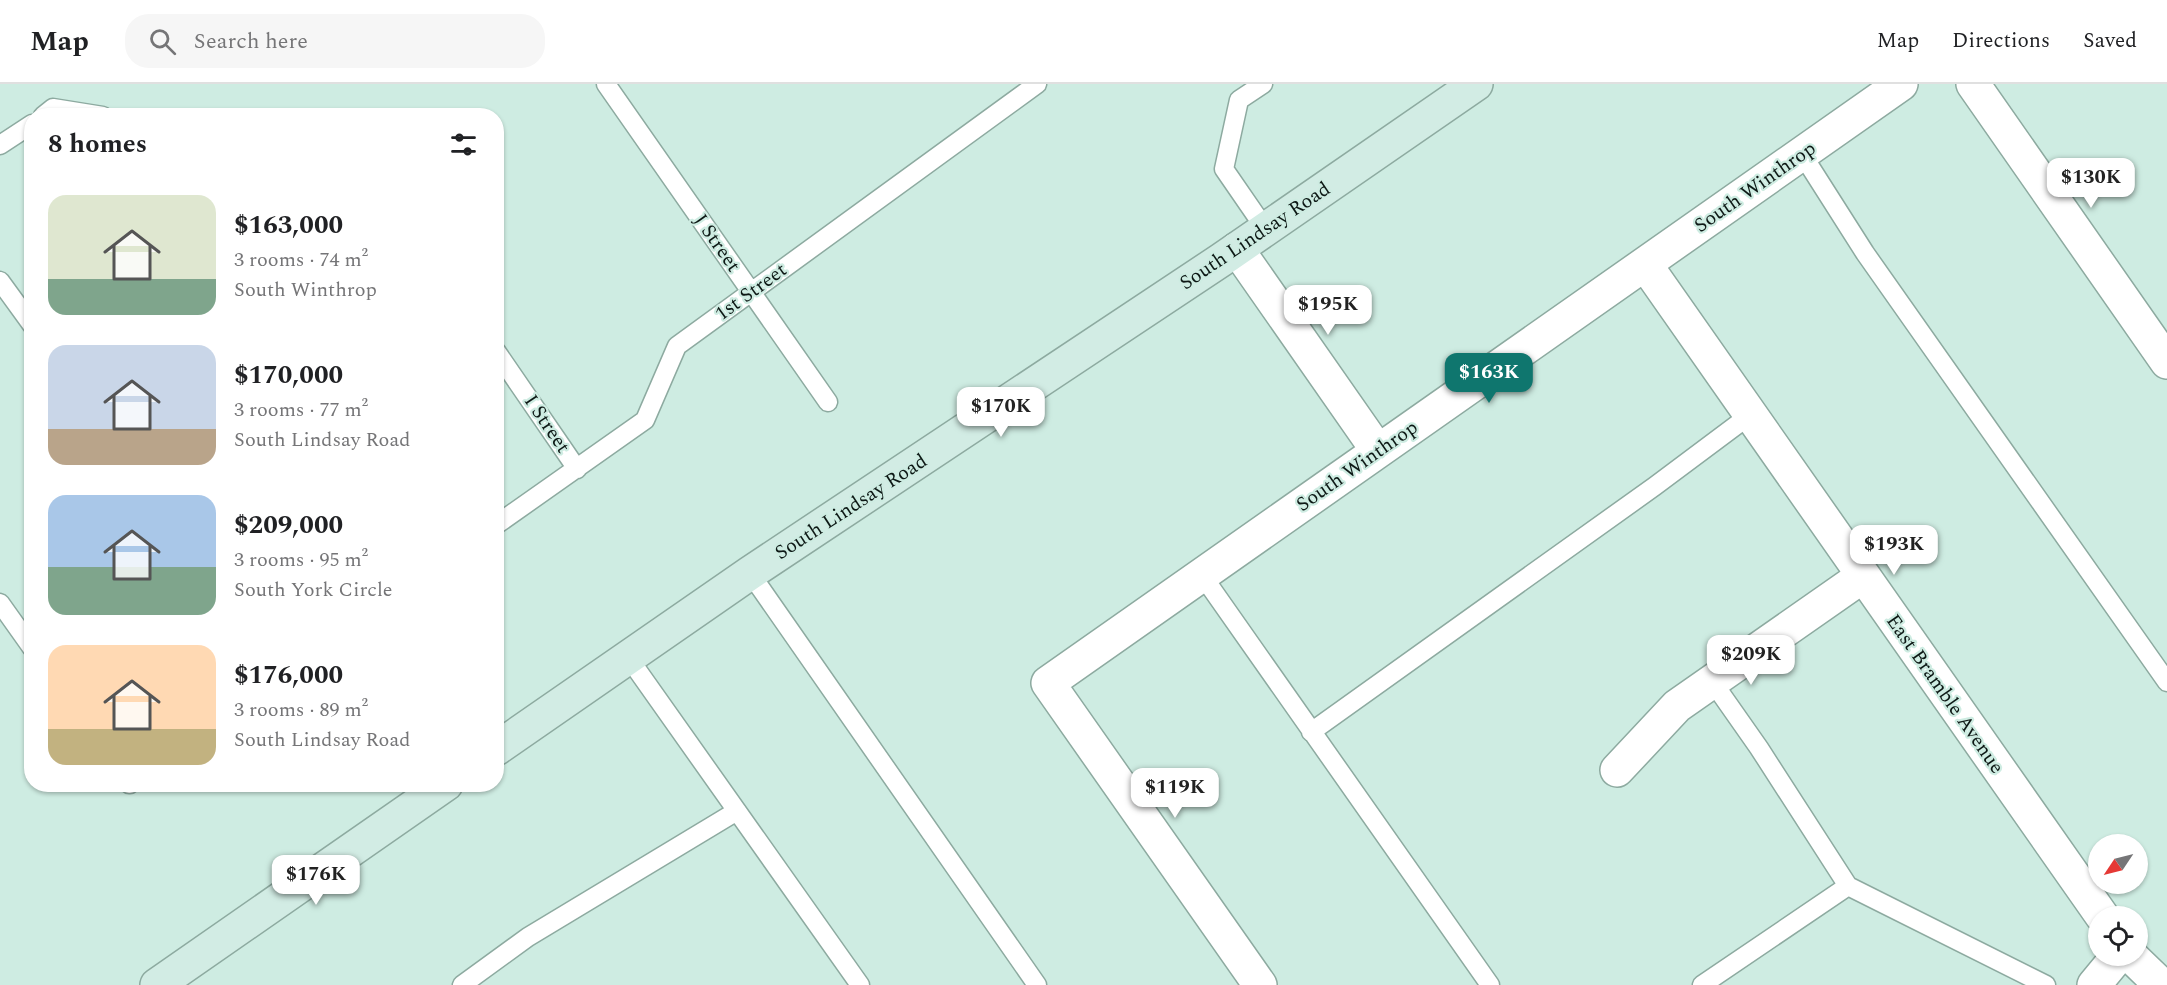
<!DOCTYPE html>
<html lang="en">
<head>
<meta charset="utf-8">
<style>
	body { margin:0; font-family:Spectral,serif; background:#f6f6f6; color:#202124; height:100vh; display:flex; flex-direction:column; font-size:22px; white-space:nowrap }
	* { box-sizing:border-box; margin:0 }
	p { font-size:20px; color:#757577 }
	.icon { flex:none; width:33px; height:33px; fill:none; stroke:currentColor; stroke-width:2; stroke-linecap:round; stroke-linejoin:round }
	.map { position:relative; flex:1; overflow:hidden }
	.panel { position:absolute; left:24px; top:24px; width:480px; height:684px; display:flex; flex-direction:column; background:#fff; border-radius:24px; box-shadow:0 2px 4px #0004 }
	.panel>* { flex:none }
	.needle { width:39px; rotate:235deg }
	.controls { position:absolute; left:2088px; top:750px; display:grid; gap:12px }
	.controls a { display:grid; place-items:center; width:60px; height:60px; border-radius:50%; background:#fff; box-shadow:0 2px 4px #0004; font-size:30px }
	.price { position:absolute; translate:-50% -51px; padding:0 14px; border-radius:12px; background:#fff; color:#222; font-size:20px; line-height:39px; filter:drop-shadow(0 2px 3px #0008) }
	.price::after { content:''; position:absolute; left:50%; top:36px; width:18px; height:14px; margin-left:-9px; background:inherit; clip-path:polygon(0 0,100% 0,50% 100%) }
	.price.current { background:#0f766e; color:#fff }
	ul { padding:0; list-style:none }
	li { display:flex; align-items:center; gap:18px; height:150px; padding:0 24px }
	li span { display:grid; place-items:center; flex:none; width:168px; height:120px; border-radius:18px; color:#555 }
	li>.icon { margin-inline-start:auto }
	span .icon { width:72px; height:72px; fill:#fffc; stroke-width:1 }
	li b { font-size:26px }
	h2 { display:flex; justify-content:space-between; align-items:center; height:72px; padding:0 24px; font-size:26px }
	header { display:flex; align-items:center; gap:36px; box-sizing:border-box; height:84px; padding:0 30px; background:#fff; border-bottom:2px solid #e0e0e0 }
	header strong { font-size:28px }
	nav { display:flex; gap:33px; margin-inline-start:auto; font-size:21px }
	.search { width:420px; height:54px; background:#f6f6f6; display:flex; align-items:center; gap:15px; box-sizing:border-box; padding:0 21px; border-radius:24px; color:#757577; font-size:22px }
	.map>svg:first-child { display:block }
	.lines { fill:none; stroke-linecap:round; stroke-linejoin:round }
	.lane-casing { stroke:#8daaa0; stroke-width:21 }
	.street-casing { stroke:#8daaa0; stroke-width:36 }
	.secondary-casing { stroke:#8daaa0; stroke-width:36 }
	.lane { stroke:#fff; stroke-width:18 }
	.street { stroke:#fff; stroke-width:33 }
	.secondary { stroke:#d2ece4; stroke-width:33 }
	.labels { text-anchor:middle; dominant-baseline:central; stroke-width:4.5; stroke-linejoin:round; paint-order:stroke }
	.street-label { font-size:20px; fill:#0d1815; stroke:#ceece2 }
</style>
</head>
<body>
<header>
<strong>Map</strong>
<div class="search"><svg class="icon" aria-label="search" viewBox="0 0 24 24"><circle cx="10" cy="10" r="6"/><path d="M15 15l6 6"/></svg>Search here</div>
<nav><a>Map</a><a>Directions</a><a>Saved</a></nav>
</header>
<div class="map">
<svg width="2167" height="901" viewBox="0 0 2167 901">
	<rect width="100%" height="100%" fill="#ceece2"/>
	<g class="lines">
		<defs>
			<path id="lane" d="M606,0l222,318
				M1263,0l-24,16 -15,69 42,61
				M43,32l10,-8 50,8
				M0,61l32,-21
				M1802,70l63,99 302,429
				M0,197l32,44
				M496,267l81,118
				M496,441l149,-105 32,-74 360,-262
				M750,489l287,412
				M1202,491l288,410
				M0,519l32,45
				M628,573l232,328
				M1712,597l47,67 89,138
				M1311,648l344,-246 95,-71
				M129,700h1
				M462,901l66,-48 209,-126
				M1702,901l146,-99 198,99"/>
			<path id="street" d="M1973,0l194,278
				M1237,165l141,202
				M1645,180l457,652
				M1617,686l60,-64 186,-130
				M2131,872l30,29
				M1260,901l-212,-302 853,-599
				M2094,901l24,-29"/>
			<path id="secondary" d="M496,665l254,-176 471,-313 255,-176
				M157,901l289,-201"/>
		</defs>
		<use href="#lane" class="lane-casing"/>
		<use href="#street" class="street-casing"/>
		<use href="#secondary" class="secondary-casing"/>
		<use href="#lane" class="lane"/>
		<use href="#street" class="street"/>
		<use href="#secondary" class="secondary"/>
	</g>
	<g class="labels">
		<g class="street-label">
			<text transform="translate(1755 103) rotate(-35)">South Winthrop</text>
			<text transform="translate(1255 152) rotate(-34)">South Lindsay Road</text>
			<text transform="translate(717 159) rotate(55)">J Street</text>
			<text transform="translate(751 208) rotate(-36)">1st Street</text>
			<text transform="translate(547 340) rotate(56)">I Street</text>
			<text transform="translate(1357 382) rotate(-35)">South Winthrop</text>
			<text transform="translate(851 423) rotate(-33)">South Lindsay Road</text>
			<text transform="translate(1945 610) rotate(55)">East Bramble Avenue</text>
		</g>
	</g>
</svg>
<div class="controls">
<a><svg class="needle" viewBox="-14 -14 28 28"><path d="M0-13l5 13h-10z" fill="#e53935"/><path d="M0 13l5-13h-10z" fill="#757577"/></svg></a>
<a><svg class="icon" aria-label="locate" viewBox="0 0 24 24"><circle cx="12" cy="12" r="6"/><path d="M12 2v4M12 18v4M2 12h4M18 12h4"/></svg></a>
</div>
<b class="price" style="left:2091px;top:125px">$130K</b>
<b class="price" style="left:1328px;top:252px">$195K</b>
<b class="price current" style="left:1489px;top:320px">$163K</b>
<b class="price" style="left:1001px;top:354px">$170K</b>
<b class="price" style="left:1894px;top:492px">$193K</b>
<b class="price" style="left:1751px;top:602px">$209K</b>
<b class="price" style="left:1175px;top:735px">$119K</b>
<b class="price" style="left:316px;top:822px">$176K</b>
<section class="panel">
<h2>8 homes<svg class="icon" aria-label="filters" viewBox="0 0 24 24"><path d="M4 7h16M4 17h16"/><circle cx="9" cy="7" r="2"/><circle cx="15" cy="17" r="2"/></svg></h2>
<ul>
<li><span style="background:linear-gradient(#dfe7d0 70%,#7fa58c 0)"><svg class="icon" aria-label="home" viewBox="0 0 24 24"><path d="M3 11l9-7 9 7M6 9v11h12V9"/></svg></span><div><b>$163,000</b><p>3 rooms · 74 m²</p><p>South Winthrop</p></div></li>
<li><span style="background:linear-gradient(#c9d6e8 70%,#b9a48a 0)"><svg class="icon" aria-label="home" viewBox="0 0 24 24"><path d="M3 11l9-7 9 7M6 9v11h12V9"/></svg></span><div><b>$170,000</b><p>3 rooms · 77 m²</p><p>South Lindsay Road</p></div></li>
<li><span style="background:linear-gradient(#a9c7e8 60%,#7fa58c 0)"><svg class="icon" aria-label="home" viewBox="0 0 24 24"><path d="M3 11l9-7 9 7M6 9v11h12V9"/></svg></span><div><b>$209,000</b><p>3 rooms · 95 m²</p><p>South York Circle</p></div></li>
<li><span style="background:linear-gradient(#ffd9b3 70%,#c2b280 0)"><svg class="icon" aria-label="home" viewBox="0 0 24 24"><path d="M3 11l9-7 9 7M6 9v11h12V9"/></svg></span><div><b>$176,000</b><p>3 rooms · 89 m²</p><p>South Lindsay Road</p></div></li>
</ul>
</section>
</div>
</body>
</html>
